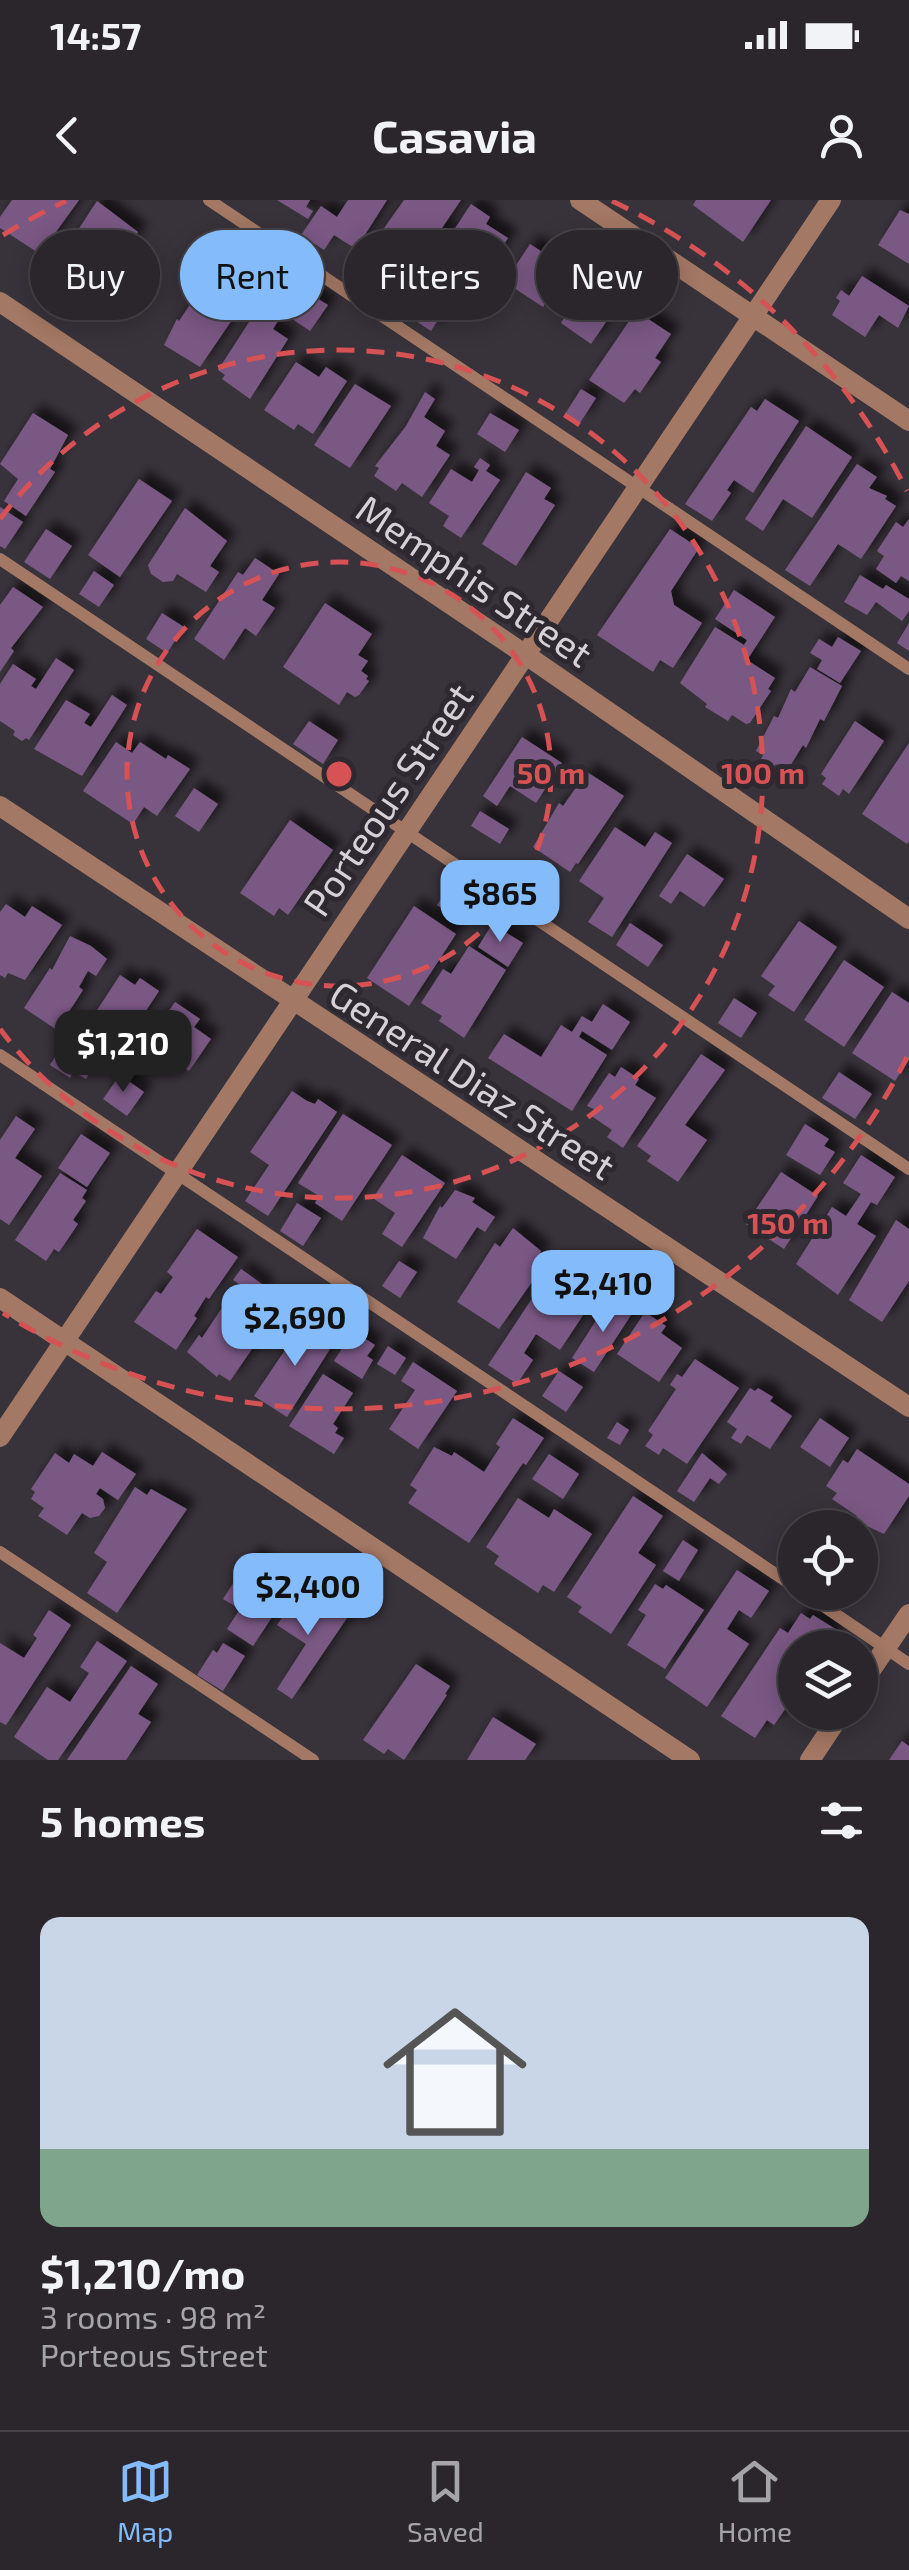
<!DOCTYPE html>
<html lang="en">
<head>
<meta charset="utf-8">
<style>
	body { margin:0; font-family:"Exo 2",sans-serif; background:#363238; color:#f1f3f6; height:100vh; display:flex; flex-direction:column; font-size:38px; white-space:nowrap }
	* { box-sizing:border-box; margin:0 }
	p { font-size:32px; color:#a5a5a9 }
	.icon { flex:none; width:55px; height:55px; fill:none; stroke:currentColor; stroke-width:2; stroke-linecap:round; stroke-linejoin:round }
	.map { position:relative; height:1560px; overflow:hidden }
	.panel { display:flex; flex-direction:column; background:#2a262c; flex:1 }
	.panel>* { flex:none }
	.top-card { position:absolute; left:30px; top:30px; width:850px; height:90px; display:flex; gap:20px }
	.buttons { position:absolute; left:778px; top:1310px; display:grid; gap:20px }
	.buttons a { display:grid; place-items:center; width:100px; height:100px; border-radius:50%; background:#2a262c; box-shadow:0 5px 25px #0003,0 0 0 2px #464348; font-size:50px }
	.price { position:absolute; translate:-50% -85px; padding:0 22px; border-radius:20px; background:#84bcfb; color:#111; font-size:32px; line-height:65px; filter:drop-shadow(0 2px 5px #0008) }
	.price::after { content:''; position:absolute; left:50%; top:60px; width:30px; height:22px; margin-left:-15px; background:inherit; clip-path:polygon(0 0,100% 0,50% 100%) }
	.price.selected { background:#222; color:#fff }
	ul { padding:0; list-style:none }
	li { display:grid; align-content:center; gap:20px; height:530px; padding:0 40px }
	li span { display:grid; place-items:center; height:310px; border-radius:20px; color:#555 }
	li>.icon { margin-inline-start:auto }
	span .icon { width:180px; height:180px; fill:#fffc; stroke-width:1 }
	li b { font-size:42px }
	h2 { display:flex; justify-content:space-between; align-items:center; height:120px; padding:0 40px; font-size:42px }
	.tag { padding:0 35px; border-radius:45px; background:#2a262c; box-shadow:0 5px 25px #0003,0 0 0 2px #464348; font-size:35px; line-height:90px }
	.tag.selected { background:#84bcfb; color:#111 }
	.status { display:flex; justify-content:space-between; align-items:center; height:70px; padding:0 50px; background:#2a262c; direction:ltr }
	.status svg { height:28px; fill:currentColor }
	header { display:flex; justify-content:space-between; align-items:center; height:130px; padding:0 40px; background:#2a262c; font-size:45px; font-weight:700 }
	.tab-bar { display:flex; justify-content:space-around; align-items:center; height:140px; border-top:2px solid #464348; background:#2a262c; font-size:28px; color:#a5a5a9 }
	.tab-bar a { display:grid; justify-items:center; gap:5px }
	.tab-bar .selected { color:#84bcfb }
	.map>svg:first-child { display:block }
	.building { fill:#7a5984; filter:url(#shadow) }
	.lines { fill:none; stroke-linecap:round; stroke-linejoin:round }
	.service { stroke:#a37864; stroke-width:12 }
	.minor { stroke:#a37864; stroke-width:20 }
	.tertiary { stroke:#a37864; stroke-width:20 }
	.ring { fill:none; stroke:#d65254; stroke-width:5; stroke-dasharray:18 12 }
	.labels { text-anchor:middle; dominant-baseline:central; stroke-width:10; stroke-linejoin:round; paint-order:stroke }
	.street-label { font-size:38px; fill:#d5d2d7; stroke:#2e2830 }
	.centre { fill:#d65254; stroke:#2e2830; stroke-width:5 }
	.ring-label { font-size:30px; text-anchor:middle; font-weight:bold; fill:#d65254; stroke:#2e2830; stroke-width:10; stroke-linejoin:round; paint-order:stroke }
</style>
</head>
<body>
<div class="status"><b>14:57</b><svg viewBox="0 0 49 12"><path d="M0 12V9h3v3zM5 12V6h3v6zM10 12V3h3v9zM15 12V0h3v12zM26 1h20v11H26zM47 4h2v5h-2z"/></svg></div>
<header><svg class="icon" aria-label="back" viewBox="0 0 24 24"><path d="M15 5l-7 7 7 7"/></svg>Casavia<svg class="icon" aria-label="person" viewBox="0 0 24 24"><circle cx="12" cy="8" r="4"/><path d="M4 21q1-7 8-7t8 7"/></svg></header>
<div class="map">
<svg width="909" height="1560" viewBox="0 0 909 1560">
	<defs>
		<filter id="shadow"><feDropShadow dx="9" dy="-9" stdDeviation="5" flood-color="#0009"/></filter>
	</defs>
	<rect width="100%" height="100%" fill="#38323a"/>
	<path class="building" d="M12,0h67l-39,54 -40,-26v-11z
		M277,0h33l-4,7 7,4 -5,8z
		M348,0h39l-31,49 -22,-14 -10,15 -23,-15 20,-29 16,11z
		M404,0h57l-19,28 7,5 -41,61 -19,-13 -12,17 -29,-19z
		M696,0h75l-28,42 -50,-37z
		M97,1l41,31 -37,55 -2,-2 -6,9 -40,-26z
		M471,4l19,13 -4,7 22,14 -33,52 -21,-14 -16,25 8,6 -15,24 -30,-20z
		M900,10l9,4v50l-31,-19z
		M530,44l38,25 -25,38 -38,-25z
		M253,49l19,11 -16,26 -19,-12z
		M862,76l47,30 -11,22 -19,-13 -14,22 -33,-22 8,-14 -4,-3 5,-8 8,6z
		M587,86l30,20 -26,38 -30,-21 3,-5 -18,-12 13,-18 18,12z
		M199,91l37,23 -36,53 -36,-22 13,-26 2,2z
		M305,91l23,14 -18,26 -22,-15z
		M264,111l14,10 -5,8 15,10 -38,60 -28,-20 3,-4 -7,-5 35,-54 5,4z
		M636,111l35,23 -16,24 6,4 -21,31 -5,-4 -11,14 -35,-23z
		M296,162l23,15 7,-10 21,14 -34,53 -15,-10 -4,6 -30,-20z
		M355,184l36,22 -41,62 -36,-23z
		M581,189l15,9 -16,25 -15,-9z
		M425,192l10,7 -11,18 21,14 -9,15 14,9 -28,42 -20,-14 -6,8 -22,-15 5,-8 -4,-2 31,-40z
		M765,199l34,22 -46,72 -19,-13 -7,10 4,3 -19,28 -27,-17 66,-97 6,4z
		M33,213l35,22 -18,34 5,3 -29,44 -22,-15 14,-22 -18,-15z
		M490,213l29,17 -14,22 -28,-18z
		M806,226l46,31 -40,61 -29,-19 -20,32 -18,-12z
		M480,258l10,7 -4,6 14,9 -39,58 -18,-12 6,-10 -20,-13 22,-34 21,13 7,-12 -5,-3z
		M857,264l20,13 -8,11 18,8 -2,3 11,7 -35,53 -23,-15 -28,42 -25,-16z
		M526,272l25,16 -7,11 11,6 -39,61 -34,-22z
		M139,279l33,22 -52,76 -32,-22z
		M0,307l23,15 -18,27 -5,-3z
		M185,308l42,33 -17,25 9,6 -13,20 -29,-18 -4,7 -10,1 -12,-8 -3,-9z
		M909,319v62l-8,-5 -5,7 -20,-14 8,-13 -7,-5 19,-29 7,5z
		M46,329l26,17 -22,33 -26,-17z
		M670,329l29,19 -28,43 3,14 28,18 -29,45 -13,-8 -7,12 -56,-37z
		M255,358l24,16 -17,26 13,8 -19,28 -11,-8 -21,32 -30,-21 44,-67 5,3z
		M94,371l20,14 -15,22 -20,-13z
		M860,375l23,14 3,-4 23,14v12l-7,10 -26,-19 -9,13 -23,-13z
		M13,387l30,20 -32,41 3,3 -14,21v-67z
		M734,390l41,27 -28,43 28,18 -7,11 3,2 -21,32 -4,1 -14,-9 -4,6 -23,-14 2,-3 -27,-21 35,-56 29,18 3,-5 -32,-21z
		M325,403l47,31 -14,21 10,6 -7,10 7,5 -2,3 3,2 -10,14 -4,2 -8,-5 -8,13 -56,-38z
		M162,413l22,14 -17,26 -21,-14z
		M909,423v28l-12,-8z
		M838,437l23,14 -21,32 -23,-14 5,-9 -12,-7 9,-14 13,8z
		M56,458l18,12 -45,70 -3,-2 -4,3 -9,-6 2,-4 -15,-10v-37l13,-20 23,15 -5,7 5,3z
		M810,467l32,19 -18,35 -4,-2 -14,29 -3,-3 -16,26 -11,-7 -3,4 -13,-7 3,-6 -7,-4 18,-35 4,2 13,-29 4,3z
		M112,495l15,10 -45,71 -48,-27 32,-49 24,14 -6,9 7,4z
		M309,521l29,19 -15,24 -30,-20z
		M855,521l29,20 -35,53 -6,-5 -4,7 -17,-12 4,-6 -5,-4z
		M522,537l40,26 -26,40 -26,-17 -13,20 -14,-10z
		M116,542l16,11 8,-11 26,17 2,-4 22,14 -33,47 -13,-9 -11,17 -50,-33z
		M909,543v98l-2,3 -45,-30z
		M587,572l37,24 -46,68 -2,-1 -6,9 -37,-25 26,-44 4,3z
		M194,588l24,16 -19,28 -24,-16z
		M480,611l29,18 -9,15 -29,-18z
		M290,620l43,30 -45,65 -9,-7 -5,8 -34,-23z
		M615,627l30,20 10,-15 17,11 -60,94 -24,-15 16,-24 -25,-17z
		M687,654l37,25 -20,28 -24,-16 -9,13 -12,-8z
		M455,678l28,18 -18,27 -28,-18z
		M6,704l19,13 7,-11 30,19 -37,55 -17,-7 -3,5 -5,-3v-63z
		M414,706l42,28 -47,72 -42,-28z
		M799,721l38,26 -43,65 -26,-17 7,-9 -14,-10z
		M630,723l33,22 -15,22 -32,-22z
		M492,724l31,19 -15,24 -30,-20z
		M70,736l21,10 16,13 -11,17 -8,-5 -9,16 4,3 -26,40 -33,-22 26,-40 2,2z
		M469,746l37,24 -42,68 -25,-17 3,-5 -21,-13 22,-34 8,5z
		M844,760l40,27 -40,60 -40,-27z
		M120,775l15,10 5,-7 19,13 -35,53 -34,-23z
		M892,792l17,11v57l-14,21 -43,-28z
		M734,798l23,15 -16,25 -23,-15z
		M175,802l25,17 -6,8 17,12 -22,32 -9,-6 -6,10 -26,-18 6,-8 -11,-7 15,-23 4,2z
		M603,804l27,18 -18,28 -30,-19 -3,6 28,18 -35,56 -84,-53 16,-24 37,23 20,-32 11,7 10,-16 10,6z
		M67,838l31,22 -12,19 -13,-7 -3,6 -20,-13z
		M701,854l24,16 -40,55 22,15 -29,42 -31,-21 4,-5 -14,-10z
		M621,867l18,12 -4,6 21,13 -33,50 -16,-11 5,-7 -22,-15 4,-6 -7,-3 22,-33 6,4z
		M839,872l33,22 -17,25 -33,-21z
		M120,875l24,17 -17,24 -24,-17z
		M292,891l15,10 8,3 3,-5 19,13 -69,104 -23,-15 24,-36 -19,-13z
		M343,914l49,31 -50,76 -27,-18 4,-7 -21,-13z
		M16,916l19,13 -20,29 27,18 -33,49 -9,-6v-79z
		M805,924l24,15 -5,7 11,6 -15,23 -34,-20z
		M81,934l29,19 -23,34 -29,-19z
		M402,955l43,28 -43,64 -20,-13 13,-21 -22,-15z
		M861,955l34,22 -18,28 -6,-3 -14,22 19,12 -38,59 -42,-31 36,-57 14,9 15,-22 -18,-11z
		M781,972l37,24 -34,53 -38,-25z
		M60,973l27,17 -5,8 4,3 -13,19 5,4 -19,28 -5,-3 -8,12 -31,-21z
		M455,990l20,8 -3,4 23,15 -10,15 -8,-5 -21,32 -33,-21 17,-32 2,2z
		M297,1003l24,15 -18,28 -23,-15z
		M896,1020l13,9v52l-27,41 -33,-22z
		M513,1028l28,23 -8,18 6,3 -40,57 -42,-27 38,-59 5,4z
		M197,1029l41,28 -29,42 -3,-2 -12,19 3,2 -21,32 -42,-28 22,-31 5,3 12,-17 -6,-5z
		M399,1061l18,11 -17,26 -18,-12z
		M555,1064l20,14 3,-5 23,15 -41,62 -24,-16 -12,19 9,7 -16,24 -29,-19z
		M241,1069l25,18 -14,20 20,13 -42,61 -11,-7 -2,3 -30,-25 12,-17 3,3 29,-44 15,10 7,-11 -20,-13z
		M611,1097l22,15 -39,60 -22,-14z
		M645,1112l21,14 -5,7 21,15 -23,34 -42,-28z
		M304,1122l31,19 -48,76 -33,-21z
		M353,1131l22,14 -8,11 6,4 -11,19 -28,-18z
		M388,1146l18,12 -11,17 -18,-11z
		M695,1159l44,29 -52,76 -24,-16 -4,7 -14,-9 8,-11 -5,-4 28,-42 -6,-4 7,-11 5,3z
		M413,1162l44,29 -39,58 -29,-20 26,-39 -14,-9z
		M559,1171l24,16 -17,25 -24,-16z
		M323,1174l30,19 -20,31 5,4 -3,5 9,5 -10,16 -45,-28z
		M750,1188l5,3 3,-3 15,9 -3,4 22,15 -22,33 -23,-14 -6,9 -10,-6 6,-9 -10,-7z
		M513,1218l31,20 -18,27 -3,-2 -54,80 -61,-40 9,-13 -7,-5 24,-38 18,9 2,-4 30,20 16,-25 -4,-3z
		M820,1218l29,20 -19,29 -30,-20z
		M617,1222l12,8 -9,15 -13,-7z
		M857,1249l52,35v12l-25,38 -30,-14 3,-4 -25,-17 5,-6 -11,-7 17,-26 5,3z
		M102,1252l34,22 -18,26 -18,-12 -4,6 7,5 2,9 -6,8 -9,2 -8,-5 -15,22 -29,-19 6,-8 -13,-9 4,-7 -4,-3 24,-36 14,10 5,-9 19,12z
		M702,1253l25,21 -8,10 -9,-6 -16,24 -17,-11z
		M549,1254l30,20 -16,25 -31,-20z
		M135,1287l12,8 4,-6 36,20 -70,104 -30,-20 20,-31 -13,-9z
		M633,1296l30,20 -25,37 18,12 -45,69 -33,-22 4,-5 -15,-10z
		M518,1298l31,20 5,-9 38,25 -38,58 -11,-7 -5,8 -44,-29 5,-8 -13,-9z
		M683,1340l15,10 -19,31 -16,-10z
		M251,1356l44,26 -42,64 -26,-17 13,-20 -17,-10z
		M737,1370l32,21 -18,27 -12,-8 -12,19 22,15 -42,63 -42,-29z
		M655,1384l8,5 3,-4 38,25 -39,59 -38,-24 19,-30 -8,-5z
		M298,1394l23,15 3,-6 23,15 -55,81 -15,-10 29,-45 -29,-19z
		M49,1410l22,15 -65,100 -6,-3v-79l24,15 13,-20 -4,-3z
		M801,1413l9,6 3,-4 24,15 -12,18h-30v31l-7,10 7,6 -21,30 -7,-5 -12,18 -34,-22 59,-88 8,5z
		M97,1441l30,20 -69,99h-10l-34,-23 33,-50 23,15 19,-29 -9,-6z
		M223,1443l22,13 -22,35 -26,-16 16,-25 4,3z
		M416,1464l34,22 -5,8 2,1 -43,65 -16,-11 -4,5 -21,-14z
		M131,1466l27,18 -20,30 13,8 -25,38h-59z
		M493,1517l43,27 -11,16h-58z
		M902,1541l7,5v14h-20z"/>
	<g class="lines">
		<path class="service" d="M209,0l700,469
			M0,359l909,610
			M0,855l795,532
			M0,1352l313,208
			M803,1392l106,72"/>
		<path class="minor" d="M580,0l329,221
			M0,102l526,353 383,264
			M0,606l909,601
			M0,1098l690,462
			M0,1237l831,-1237"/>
		<path class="tertiary" d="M860,1486l49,-72
			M810,1560l32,-48"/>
	</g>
	<g class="ring">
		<circle cx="339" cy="574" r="212"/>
		<path d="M0 319A424 424 0 1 1 0 829"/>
		<path d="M907 857A635 635 0 0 1 3 1113M3 35A635 635 0 0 1 66 1M612 1A635 635 0 0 1 907 291"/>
	</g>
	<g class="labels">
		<g class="street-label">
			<text transform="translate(475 380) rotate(34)">Memphis Street</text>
			<text transform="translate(387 599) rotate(-56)">Porteous Street</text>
			<text transform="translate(473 879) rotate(33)">General Diaz Street</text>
		</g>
	</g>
	<circle cx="339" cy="574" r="15" class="centre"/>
	<g class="ring-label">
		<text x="551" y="584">50 m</text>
		<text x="763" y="584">100 m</text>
		<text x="788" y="1034">150 m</text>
	</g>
</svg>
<div class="buttons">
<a><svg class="icon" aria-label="locate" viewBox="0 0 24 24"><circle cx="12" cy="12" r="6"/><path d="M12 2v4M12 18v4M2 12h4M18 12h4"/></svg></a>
<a><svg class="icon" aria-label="layers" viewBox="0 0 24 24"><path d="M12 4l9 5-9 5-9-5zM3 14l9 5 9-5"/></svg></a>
</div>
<b class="price" style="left:500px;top:745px">$865</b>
<b class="price selected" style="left:123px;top:895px">$1,210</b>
<b class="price" style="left:603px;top:1135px">$2,410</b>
<b class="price" style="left:295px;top:1169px">$2,690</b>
<b class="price" style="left:308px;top:1438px">$2,400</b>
<div class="top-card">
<a class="tag">Buy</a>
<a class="tag selected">Rent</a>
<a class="tag">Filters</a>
<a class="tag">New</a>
</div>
</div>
<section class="panel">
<h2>5 homes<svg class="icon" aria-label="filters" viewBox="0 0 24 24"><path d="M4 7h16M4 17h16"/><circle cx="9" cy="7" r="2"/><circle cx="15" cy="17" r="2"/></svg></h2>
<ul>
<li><span style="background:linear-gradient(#c9d6e8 75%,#7fa58c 0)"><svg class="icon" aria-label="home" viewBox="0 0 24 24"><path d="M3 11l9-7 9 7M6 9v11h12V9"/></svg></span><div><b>$1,210/mo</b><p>3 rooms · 98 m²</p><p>Porteous Street</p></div></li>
</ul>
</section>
<nav class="tab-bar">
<a class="selected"><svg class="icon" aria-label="map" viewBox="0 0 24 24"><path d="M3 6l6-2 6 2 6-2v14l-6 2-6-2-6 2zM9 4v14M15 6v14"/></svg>Map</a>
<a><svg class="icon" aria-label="saved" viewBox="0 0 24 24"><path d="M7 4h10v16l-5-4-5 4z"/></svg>Saved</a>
<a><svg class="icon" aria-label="home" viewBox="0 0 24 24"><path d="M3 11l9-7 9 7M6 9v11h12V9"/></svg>Home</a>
</nav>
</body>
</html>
